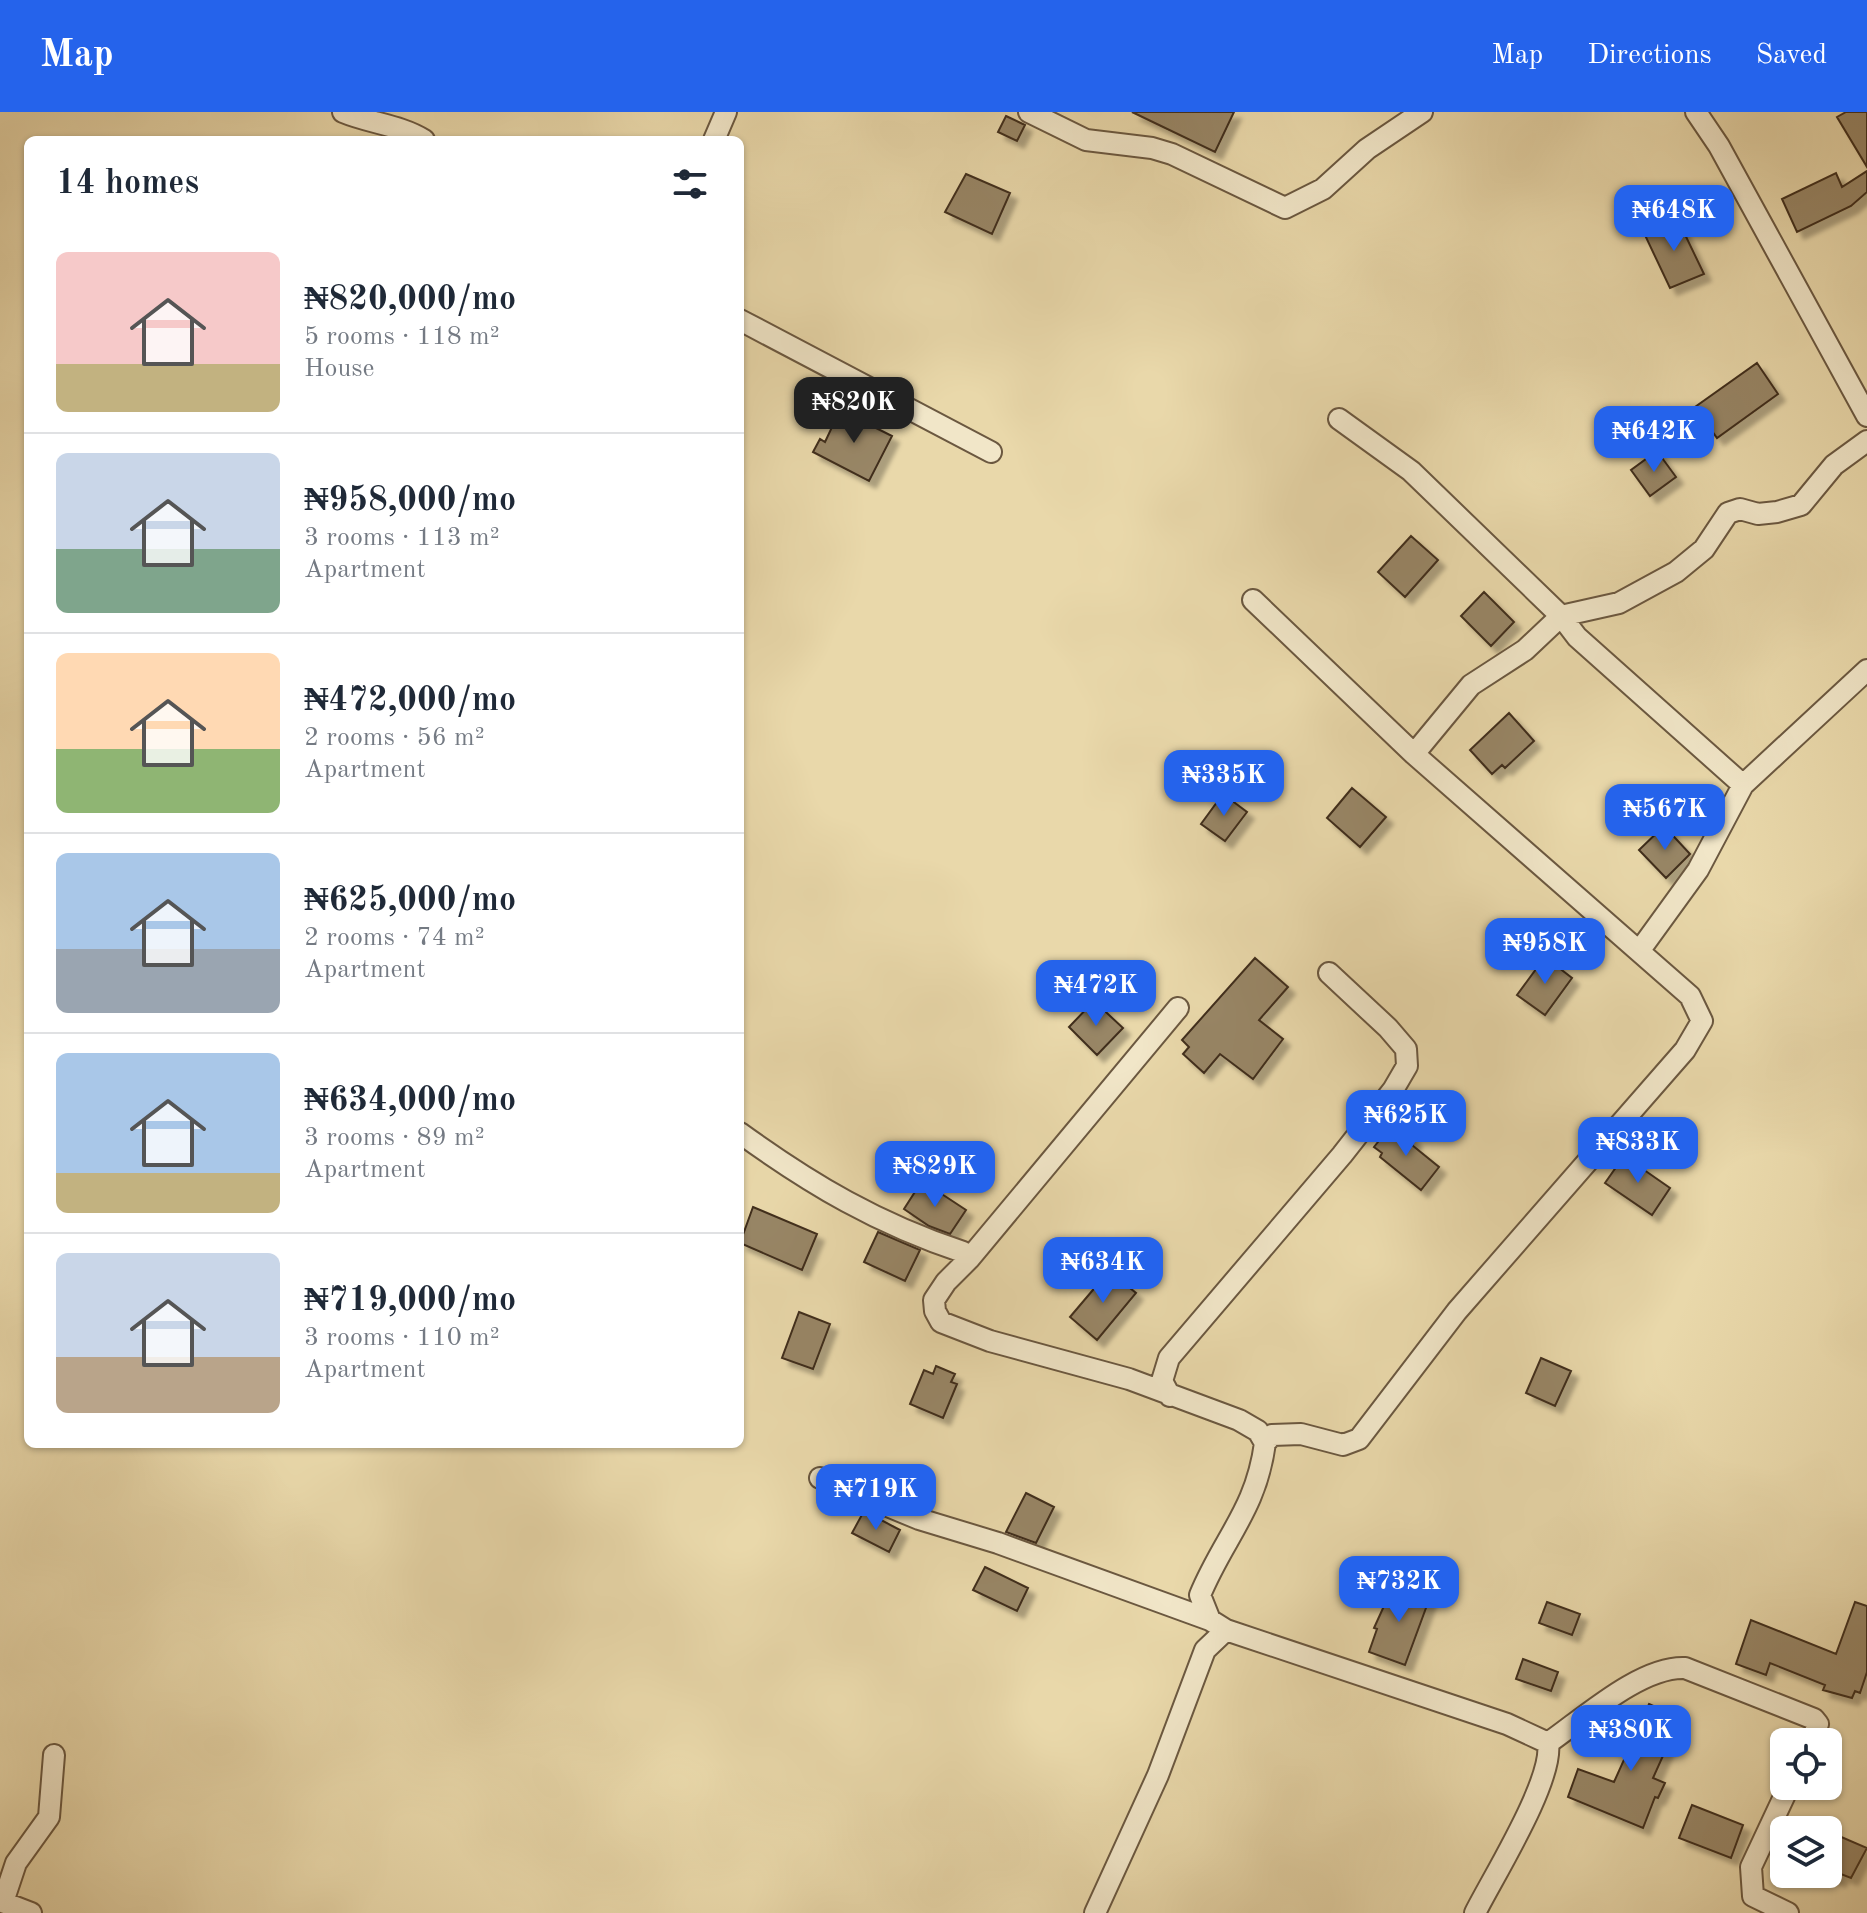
<!DOCTYPE html>
<html lang="en">
<head>
<meta charset="utf-8">
<style>
	body { margin:0; font-family:"Old Standard TT",serif; background:#f2f2f3; color:#1f2937; height:100vh; display:flex; flex-direction:column; font-size:30px; white-space:nowrap }
	* { box-sizing:border-box; margin:0 }
	p { font-size:26px; color:#747a83 }
	.icon { flex:none; width:44px; height:44px; fill:none; stroke:currentColor; stroke-width:2; stroke-linecap:round; stroke-linejoin:round }
	.map { position:relative; flex:1; overflow:hidden }
	.drawer { position:absolute; left:24px; top:24px; width:720px; height:1312px; display:flex; flex-direction:column; background:#fff; border-radius:12px; box-shadow:0 2px 6px #0004 }
	.drawer>* { flex:none }
	.buttons { position:absolute; left:1770px; top:1616px; display:grid; gap:16px }
	.buttons a { display:grid; place-items:center; width:72px; height:72px; border-radius:12px; background:#fff; box-shadow:0 2px 6px #0004; font-size:40px }
	.price { position:absolute; translate:-50% -68px; padding:0 18px; border-radius:16px; background:#2563eb; color:#fff; font-size:26px; line-height:52px; filter:drop-shadow(0 2px 4px #0008) }
	.price::after { content:''; position:absolute; left:50%; top:48px; width:24px; height:18px; margin-left:-12px; background:inherit; clip-path:polygon(0 0,100% 0,50% 100%) }
	.price.current { background:#222; color:#fff }
	ul { padding:0; list-style:none }
	li { display:flex; align-items:center; gap:24px; height:200px; padding:0 32px }
	li+li { border-top:2px solid #e0e1e3 }
	li span { display:grid; place-items:center; flex:none; width:224px; height:160px; border-radius:12px; color:#555 }
	li>.icon { margin-inline-start:auto }
	span .icon { width:96px; height:96px; fill:#fffc; stroke-width:1 }
	li b { font-size:34px }
	h2 { display:flex; justify-content:space-between; align-items:center; height:96px; padding:0 32px; font-size:34px }
	header { display:flex; align-items:center; gap:48px; box-sizing:border-box; height:112px; padding:0 40px; background:#2563eb; color:#fff }
	header strong { font-size:38px }
	nav { display:flex; gap:44px; margin-inline-start:auto; font-size:28px }
	.map>svg:first-child { display:block }
	.building { fill:#988666; stroke:#412e1c; stroke-width:2; filter:url(#shadow) }
	.lines { fill:none; stroke-linecap:round; stroke-linejoin:round }
	.minor-casing { stroke:#6b5840; stroke-width:24 }
	.minor { stroke:#f1e6c8; stroke-width:20 }
</style>
</head>
<body>
<header>
<strong>Map</strong>
<nav><a>Map</a><a>Directions</a><a>Saved</a></nav>
</header>
<div class="map">
<svg width="1867" height="1801" viewBox="0 0 1867 1801">
	<defs>
		<filter id="shadow"><feDropShadow dx="7" dy="7" stdDeviation="2" flood-color="#0004"/></filter>
	</defs>
	<rect width="100%" height="100%" fill="#e9d8aa"/>
	<filter id="stains"><feTurbulence type="fractalNoise" baseFrequency=".0025" numOctaves="4"/><feColorMatrix values="0 0 0 0 .2 0 0 0 0 .09 0 0 0 0 .02 0 0 0 .5 -.17"/></filter>
	<radialGradient id="worn" r=".72"><stop offset=".6" stop-color="#630" stop-opacity="0"/><stop offset="1" stop-color="#630" stop-opacity=".3"/></radialGradient>
	<path class="building" d="M1132,0h102l-19,40z
		M1846,0h21v55l-30,-50z
		M1006,4l19,9 -8,16 -19,-9z
		M1867,59v21l-16,14 -54,26 -15,-33 54,-26 6,14z
		M966,62l44,19 -18,41 -47,-22z
		M1677,106l27,56 -34,14 -26,-55z
		M1757,251l21,31 -61,44 -22,-31z
		M840,298l52,26 -23,45 -56,-29 7,-13 5,3z
		M1657,339l19,26 -26,19 -19,-26z
		M1411,424l27,24 -33,37 -27,-25z
		M1484,480l30,30 -23,24 -30,-30z
		M1509,601l25,28 -29,27 -3,-3 -10,9 -22,-24z
		M1352,676l34,29 -26,30 -33,-29z
		M1223,682l24,18 -22,29 -24,-17z
		M1664,714l26,28 -24,24 -27,-28z
		M1545,845l27,21 -27,37 -28,-20z
		M1255,846l33,29 -29,33 24,19 -30,40 -33,-25 -16,19 -21,-19 6,-7 -7,-7z
		M1094,889l29,27 -26,27 -28,-28z
		M1397,1014l18,14 -3,5 27,22 -18,23 -41,-33 2,-4 -8,-6 12,-15 3,3z
		M1624,1044l46,32 -18,27 -47,-32z
		M922,1069l44,29 -16,24 -21,-8 -25,-17z
		M753,1095l64,27 -15,36 -62,-27z
		M878,1120l42,18 -15,31 -41,-19z
		M1109,1159l27,22 -39,47 -27,-23z
		M799,1200l31,12 -17,45 -31,-11z
		M1541,1246l30,13 -16,35 -29,-13z
		M936,1254l19,8 -4,8 6,2 -14,34 -33,-14 14,-34 9,4z
		M1026,1381l28,14 -18,36 -30,-11z
		M864,1399l36,19 -11,22 -37,-19z
		M985,1455l43,21 -11,23 -44,-21z
		M1394,1472l36,13 -25,68 -36,-13 8,-23 -3,-1z
		M1547,1490l33,12 -8,21 -33,-12z
		M1855,1490l12,4v66l-7,21 -5,-2 -3,7 -29,-8 2,-5 -55,-22 -4,12 -30,-11 15,-44 85,34z
		M1523,1547l35,13 -7,19 -35,-12z
		M1649,1592l31,14 -27,60 12,5 -7,15 -3,-1 -12,31 -75,-31 10,-28 36,13z
		M1692,1693l51,20 -12,33 -52,-20z
		M1832,1721l35,15 -16,30 -10,-4 -2,6 -11,-5v-33z"/>
	<g class="lines">
		<defs>
			<path id="minor" d="M343,0c26,11 57,13 81,28
				M1029,0l57,28 66,8 20,6 113,54 38,-19 44,-40 55,-37
				M1696,0l23,34 148,270
				M714,28l12,-28
				M740,208l251,132
				M1339,307l72,52 150,145 16,21 166,148
				M1253,488l161,154 276,242 12,25 -17,29 -228,261 -98,128 -16,6 -42,-11 -29,1 -7,8
				M1414,642l57,-69 54,-35 36,-34 58,-13 57,-31 28,-23 24,-36 12,-4 18,5 19,-2 24,-7 33,-40 33,-24
				M1640,838l58,-80 45,-85 124,-115
				M740,1021c72,52 138,91 223,119l6,7 -23,23 -12,18 1,11 6,11 49,19 139,38 110,41 19,11 7,12c-9,67 -41,94 -65,152l10,25 16,10 281,94 41,19c6,37 -55,134 -73,170
				M969,1147l209,-251
				M1170,1284l-8,-15 7,-23 173,-203 51,-65 14,-24 -1,-17 -18,-21 -59,-55
				M820,1366l99,41 79,24 212,77
				M1548,1631c36,-25 93,-77 137,-75l129,51 4,5 -7,18
				M0,1789l31,12
				M3,1790l13,-39 33,-46 5,-62
				M1095,1801l63,-138 47,-125 21,-20
				M1788,1801l-35,-17 -2,-29 38,-81"/>
		</defs>
		<use href="#minor" class="minor-casing"/>
		<use href="#minor" class="minor"/>
	</g>
	<rect width="100%" height="100%" filter="url(#stains)"/>
	<rect width="100%" height="100%" fill="url(#worn)"/>
</svg>
<div class="buttons">
<a><svg class="icon" aria-label="locate" viewBox="0 0 24 24"><circle cx="12" cy="12" r="6"/><path d="M12 2v4M12 18v4M2 12h4M18 12h4"/></svg></a>
<a><svg class="icon" aria-label="layers" viewBox="0 0 24 24"><path d="M12 4l9 5-9 5-9-5zM3 14l9 5 9-5"/></svg></a>
</div>
<b class="price" style="left:1674px;top:141px">₦648K</b>
<b class="price current" style="left:854px;top:333px">₦820K</b>
<b class="price" style="left:1654px;top:362px">₦642K</b>
<b class="price" style="left:1224px;top:706px">₦335K</b>
<b class="price" style="left:1665px;top:740px">₦567K</b>
<b class="price" style="left:1545px;top:874px">₦958K</b>
<b class="price" style="left:1096px;top:916px">₦472K</b>
<b class="price" style="left:1406px;top:1046px">₦625K</b>
<b class="price" style="left:1638px;top:1073px">₦833K</b>
<b class="price" style="left:935px;top:1097px">₦829K</b>
<b class="price" style="left:1103px;top:1193px">₦634K</b>
<b class="price" style="left:876px;top:1420px">₦719K</b>
<b class="price" style="left:1399px;top:1512px">₦732K</b>
<b class="price" style="left:1631px;top:1661px">₦380K</b>
<section class="drawer">
<h2>14 homes<svg class="icon" aria-label="filters" viewBox="0 0 24 24"><path d="M4 7h16M4 17h16"/><circle cx="9" cy="7" r="2"/><circle cx="15" cy="17" r="2"/></svg></h2>
<ul>
<li><span style="background:linear-gradient(#f6c9c9 70%,#c2b280 0)"><svg class="icon" aria-label="home" viewBox="0 0 24 24"><path d="M3 11l9-7 9 7M6 9v11h12V9"/></svg></span><div><b>₦820,000/mo</b><p>5 rooms · 118 m²</p><p>House</p></div></li>
<li><span style="background:linear-gradient(#c9d6e8 60%,#7fa58c 0)"><svg class="icon" aria-label="home" viewBox="0 0 24 24"><path d="M3 11l9-7 9 7M6 9v11h12V9"/></svg></span><div><b>₦958,000/mo</b><p>3 rooms · 113 m²</p><p>Apartment</p></div></li>
<li><span style="background:linear-gradient(#ffd9b3 60%,#8fb573 0)"><svg class="icon" aria-label="home" viewBox="0 0 24 24"><path d="M3 11l9-7 9 7M6 9v11h12V9"/></svg></span><div><b>₦472,000/mo</b><p>2 rooms · 56 m²</p><p>Apartment</p></div></li>
<li><span style="background:linear-gradient(#a9c7e8 60%,#9aa5b1 0)"><svg class="icon" aria-label="home" viewBox="0 0 24 24"><path d="M3 11l9-7 9 7M6 9v11h12V9"/></svg></span><div><b>₦625,000/mo</b><p>2 rooms · 74 m²</p><p>Apartment</p></div></li>
<li><span style="background:linear-gradient(#a9c7e8 75%,#c2b280 0)"><svg class="icon" aria-label="home" viewBox="0 0 24 24"><path d="M3 11l9-7 9 7M6 9v11h12V9"/></svg></span><div><b>₦634,000/mo</b><p>3 rooms · 89 m²</p><p>Apartment</p></div></li>
<li><span style="background:linear-gradient(#c9d6e8 65%,#b9a48a 0)"><svg class="icon" aria-label="home" viewBox="0 0 24 24"><path d="M3 11l9-7 9 7M6 9v11h12V9"/></svg></span><div><b>₦719,000/mo</b><p>3 rooms · 110 m²</p><p>Apartment</p></div></li>
</ul>
</section>
</div>
</body>
</html>
